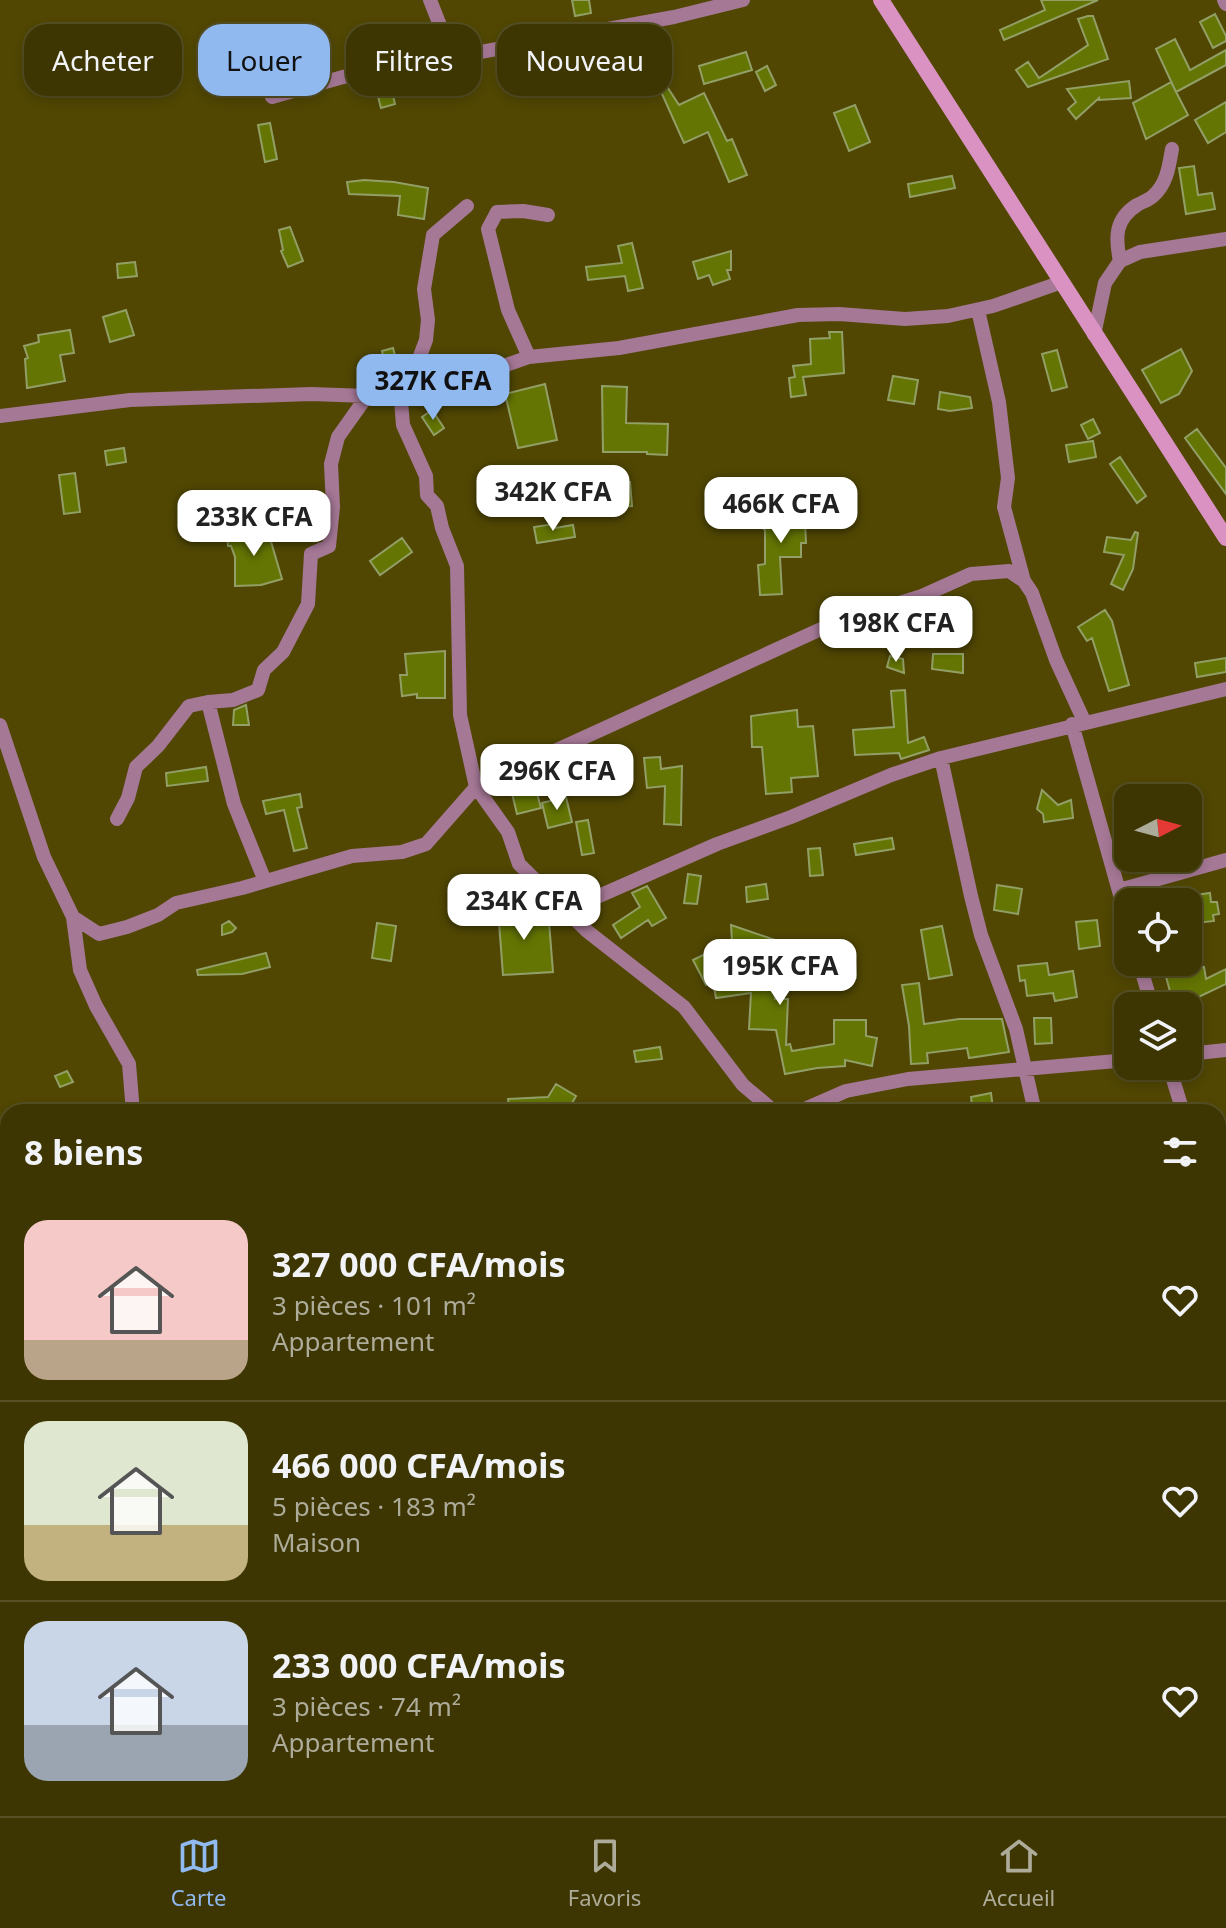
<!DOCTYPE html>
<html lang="fr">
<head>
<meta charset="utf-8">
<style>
	body { margin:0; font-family:"Noto Sans",sans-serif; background:#484011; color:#f1f3f6; height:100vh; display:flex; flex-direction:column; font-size:30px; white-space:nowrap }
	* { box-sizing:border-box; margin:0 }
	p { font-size:26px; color:#adab99 }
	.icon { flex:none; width:44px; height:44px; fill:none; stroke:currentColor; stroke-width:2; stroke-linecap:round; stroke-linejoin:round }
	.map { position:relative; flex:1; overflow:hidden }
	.drawer { position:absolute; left:0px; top:1104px; width:1226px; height:712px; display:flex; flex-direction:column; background:#3d3502; border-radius:24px 24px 0 0; box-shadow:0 4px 12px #0003,0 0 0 2px #565024 }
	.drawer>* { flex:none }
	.guide { position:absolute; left:24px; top:24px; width:800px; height:72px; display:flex; gap:16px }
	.needle { width:52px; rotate:84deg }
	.controls { position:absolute; left:1114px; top:784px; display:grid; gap:16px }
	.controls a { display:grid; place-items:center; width:88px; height:88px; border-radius:16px; background:#3d3502; box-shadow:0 4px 12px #0003,0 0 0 2px #565024; font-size:40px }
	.price { position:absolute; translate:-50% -68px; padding:0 18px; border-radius:16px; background:#fff; color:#222; font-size:26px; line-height:52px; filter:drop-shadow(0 2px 4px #0008) }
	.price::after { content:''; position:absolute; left:50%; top:48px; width:24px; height:18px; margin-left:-12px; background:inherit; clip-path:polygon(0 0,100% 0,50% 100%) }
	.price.selected { background:#90b9f0; color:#111 }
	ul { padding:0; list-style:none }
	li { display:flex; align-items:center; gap:24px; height:200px; padding:0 24px }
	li+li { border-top:2px solid #565024 }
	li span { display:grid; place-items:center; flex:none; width:224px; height:160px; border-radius:24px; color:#555 }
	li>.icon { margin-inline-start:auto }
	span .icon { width:96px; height:96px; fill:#fffc; stroke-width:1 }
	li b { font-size:34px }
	h2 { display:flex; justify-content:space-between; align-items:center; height:96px; padding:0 24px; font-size:34px }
	.pill { padding:0 28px; border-radius:24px; background:#3d3502; box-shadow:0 4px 12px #0003,0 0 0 2px #565024; font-size:28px; line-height:72px }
	.pill.selected { background:#90b9f0; color:#111 }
	.tab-bar { display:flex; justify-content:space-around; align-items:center; height:112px; border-top:2px solid #565024; background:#3d3502; font-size:22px; color:#adab99 }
	.tab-bar a { display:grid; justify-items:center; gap:4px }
	.tab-bar .selected { color:#90b9f0 }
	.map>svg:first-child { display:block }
	.building { fill:#647503; stroke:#929f66; stroke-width:2 }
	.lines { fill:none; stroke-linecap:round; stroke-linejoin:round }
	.street { stroke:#a57896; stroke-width:14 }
	.secondary { stroke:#d992c2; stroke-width:16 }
</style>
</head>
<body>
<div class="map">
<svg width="1226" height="1816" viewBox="0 0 1226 1816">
	<rect width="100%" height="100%" fill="#514703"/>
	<path class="building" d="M572,0h17l2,13 -16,3z
		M1041,0h57l-94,40 -4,-10 45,-20z
		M1215,14l11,22v5l-13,7 -13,-26z
		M1088,16h5l15,43 -80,28 -12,-17 12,-8 11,16 49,-33 -10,-26z
		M644,37l9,15 -24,14 -8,-14z
		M1175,39l15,31 36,-20v15l-50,27 -20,-43z
		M746,52l6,18 -48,14 -5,-18z
		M767,66l9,19 -11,6 -9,-19z
		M389,79l6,25 -14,4 -7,-27z
		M1129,81l2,17 -32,2v-2l-23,21 -8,-10 8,-7 -9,-13z
		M664,82l15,23 25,-12 23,48 5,-2 15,36 -18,7 -21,-50 -24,11 -26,-58z
		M1171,82l17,33 -42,24 -13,-36z
		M1226,102v30l-18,11 -13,-23z
		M855,105l15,37 -21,9 -15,-38z
		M270,123l7,36 -12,3 -7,-37z
		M1194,166l4,29 14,-2 3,16 -29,5 -7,-46z
		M952,176l3,12 -45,9 -2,-13z
		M364,180l30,2 34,6 -4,31 -26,-4 2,-19 -51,-2 -2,-12z
		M290,227l13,34 -15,6 -7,-16 2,-1 -4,-20z
		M632,243l11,45 -15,3 -3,-15 -37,4 -2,-13 36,-4 -4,-17z
		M731,251v19h-4l3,9 -17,6 -4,-10 -11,4 -5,-17z
		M135,262l2,14 -19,2 -1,-14z
		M126,310l8,25 -24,7 -7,-25z
		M70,330l4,23 -14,2 5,26 -38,7 -2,-29 3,-1 -4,-12 15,-4 -1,-7z
		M829,332h13l2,41 -41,4 3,18 -15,2 -2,-19 6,-1 -2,-11 18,-2 -1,-25 20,-1z
		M393,348l5,18 -12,3 -4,-18z
		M1181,349l11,22 -13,23 -18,9 -19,-33z
		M1057,350l10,37 -15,4 -10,-37z
		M893,376l25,4 -4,24 -26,-4z
		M545,384l12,56 -39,8 -13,-54z
		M602,386l25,1 -1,36 42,1 -1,31 -20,-1v-2h-44z
		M940,392l30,5 2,11 -22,3 -12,-2z
		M432,410l12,18 -10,7 -12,-18z
		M1093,419l7,14 -12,6 -7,-14z
		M1197,429l29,39v26l-41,-56z
		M1093,441l3,16 -27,5 -3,-17z
		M124,448l2,14 -19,3 -2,-14z
		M1120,457l26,39 -9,7 -27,-39z
		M75,473l5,39 -16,2 -5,-39z
		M630,482l2,24 -28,2 -2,-23z
		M804,499l2,44h-5v14h-21l2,37 -22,1 -2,-30 7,-1v-33l-5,-9z
		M554,524l1,4 18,-3 2,12 -38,6 -3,-16z
		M267,528l15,51 -21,6 -26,1v-29l-4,-11h-3l-1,-12z
		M1135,532l3,1 -5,36 -10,21 -12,-6 13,-29 -20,-3 3,-15 24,3z
		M402,538l10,14 -32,23 -10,-14z
		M1105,610l7,11 17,64 -20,6 -17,-53 -5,3 -9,-14z
		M445,651v47h-28v-4l-15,2 -2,-21h7l-2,-21z
		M933,654h30v19l-31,-4z
		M890,656l13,3 1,14 -17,-6z
		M1226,658v14l-29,5 -2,-14z
		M905,690l3,53 16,-6 5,13 -28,9 -2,-6 -44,2 -2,-25 41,-3 -3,-36z
		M246,705l3,20h-16l1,-15z
		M797,710l1,17 15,-1 5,50 -27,2 1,14 -26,2 -4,-47h-10l-1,-31z
		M660,757l1,12 21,-3 -1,59 -17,-1 1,-38 -18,2 -3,-30z
		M206,767l2,14 -41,5 -1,-13z
		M533,779l8,29 -24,6 -7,-29z
		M1042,790l16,15 13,-5 2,18 -29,4 -1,-8 -6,-5z
		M300,794l2,13 -5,1 10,40 -13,3 -10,-41 -18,4 -3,-13z
		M566,797l6,25 -24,6 -6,-25z
		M588,820l6,33 -12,2 -6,-33z
		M892,838l2,11 -38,6 -2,-11z
		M820,848l3,27 -13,1 -2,-27z
		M688,874l13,2 -4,28 -13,-1z
		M766,884l2,15 -21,3 -1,-15z
		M997,885l25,4 -4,25 -24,-4z
		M647,886l19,32 -14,8 -4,-6 -27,18 -8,-13 27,-18 -8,-14z
		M1210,893l1,9h6l2,12 -6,1 1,6 -26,3v-28z
		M536,904l2,20 11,-2 4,50 -50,3 -5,-66z
		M1097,920l3,26 -21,3 -3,-27z
		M229,921l7,7 -4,4 -10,3v-10z
		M377,923l19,3 -5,35 -19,-3z
		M731,925l47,16 -4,14 -32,-10v34l32,-1 1,21h13l-2,46 4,-1 2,7 42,-7v-24h32v16l11,2 -5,28 -27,-6v6l-28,2 -32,6 -9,-44 -27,-1 2,-36 -35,5 -3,-16 -7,3 -13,-25 39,-19z
		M942,926l10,49 -23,4 -8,-49z
		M266,953l4,14 -28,7 -44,1 -1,-5z
		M855,962l1,16 -12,1 -39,-13z
		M1047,963l2,12 24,-4 4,26 -22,4 -2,-8 -26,3 -2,-16 -5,1 -2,-15z
		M1204,967l2,12 20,-10v15l-34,16 2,6h-20l-9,-33z
		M919,983l5,41 35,-5h43l7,33 -40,6 -2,-10 -40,5 1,10 -17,1 -2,-38 -7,-41z
		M1034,1018h17l1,25 -17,1z
		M660,1047l2,12 -26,3 -2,-11z
		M67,1071l6,11 -13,5 -5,-11z
		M556,1084l20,12 -9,16h-57l-2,-13 40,-2z
		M991,1093l2,16 -20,3 -2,-15z"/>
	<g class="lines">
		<path class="street" d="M430,0l17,43 10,15
			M1224,0l2,4
			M272,97l71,-20 331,-60 69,-17
			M1120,261c-5,-24 -5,-42 17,-56 5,-3 12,-5 16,-9 14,-12 16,-30 19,-47
			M978,310l21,92 9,76 -4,29 20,74 8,12 24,67 29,63
			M1094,335l11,-52 15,-22 20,-9 86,-13
			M529,357l-21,-47 -20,-81 9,-17 26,-1 25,4
			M415,383l5,-27 6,-16 2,-20 -4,-31 9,-54 34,-29
			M400,389l3,36 23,51 1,19 10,11 5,22 15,38 3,149 16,72 32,45 11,32 68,67 97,76 59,78 32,27
			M0,416l130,-16 181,-6 56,2 41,-7 7,-6 15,-5 56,-6 43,-15 90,-9 179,-33 41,-1 66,5 43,-3 45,-10 69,-24
			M1072,724l56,199
			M0,725l44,132 29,60 7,53 16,36 33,58 4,48
			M941,758l30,138 10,39 35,94 19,83
			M117,819l11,-21 8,-31 22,-21 31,-40 19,-4
			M265,881l-31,-77 -26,-102 25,-2 25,-10 6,-20 19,-18 25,-48 3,-50 18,-8 4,-39 -2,-43 7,-27 29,-41
			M1119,890l107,-30
			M565,911l152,-67 74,-27 100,-42 50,-17 285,-69
			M73,917l26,17 28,-7 31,-12 18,-12 66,-15 110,-32 50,-4 24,-8 50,-57 356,-163 90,-28 49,-22 38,-3 15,10
			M1139,962l13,44
			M1188,1054l38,-4
			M1169,1066l14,46
			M798,1112l48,-21 62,-12 220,-19
			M1218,1229l8,26
			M1218,1364l8,-3
			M1218,1521l8,-2
			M1218,1605l8,9
			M1218,1700h8
			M439,1808l1,8
			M626,1808v8
			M765,1808v8
			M1159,1808l1,8"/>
		<path class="secondary" d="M881,0l345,538"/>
	</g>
</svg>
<div class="controls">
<a><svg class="needle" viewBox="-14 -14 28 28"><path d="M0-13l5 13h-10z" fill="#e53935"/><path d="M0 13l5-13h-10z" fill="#adab99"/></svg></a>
<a><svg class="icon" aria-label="locate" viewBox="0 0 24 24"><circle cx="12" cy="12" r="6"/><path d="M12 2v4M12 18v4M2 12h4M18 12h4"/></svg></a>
<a><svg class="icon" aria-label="layers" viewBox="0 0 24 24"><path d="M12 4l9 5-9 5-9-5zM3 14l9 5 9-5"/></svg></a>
</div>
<b class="price selected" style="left:433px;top:422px">327K CFA</b>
<b class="price" style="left:553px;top:533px">342K CFA</b>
<b class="price" style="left:781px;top:545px">466K CFA</b>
<b class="price" style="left:254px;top:558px">233K CFA</b>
<b class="price" style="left:896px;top:664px">198K CFA</b>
<b class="price" style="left:557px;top:812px">296K CFA</b>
<b class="price" style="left:524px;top:942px">234K CFA</b>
<b class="price" style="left:780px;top:1007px">195K CFA</b>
<div class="guide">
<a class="pill">Acheter</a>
<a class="pill selected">Louer</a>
<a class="pill">Filtres</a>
<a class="pill">Nouveau</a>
</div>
<section class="drawer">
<h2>8 biens<svg class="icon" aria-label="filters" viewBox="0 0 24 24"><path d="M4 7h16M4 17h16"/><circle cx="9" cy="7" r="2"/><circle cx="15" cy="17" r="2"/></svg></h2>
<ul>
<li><span style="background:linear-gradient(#f6c9c9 75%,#b9a48a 0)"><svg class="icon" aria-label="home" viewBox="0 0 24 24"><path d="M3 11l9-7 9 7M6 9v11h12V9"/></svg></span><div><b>327 000 CFA/mois</b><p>3 pièces · 101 m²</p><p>Appartement</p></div><svg class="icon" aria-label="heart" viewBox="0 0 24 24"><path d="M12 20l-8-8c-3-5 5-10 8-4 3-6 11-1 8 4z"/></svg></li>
<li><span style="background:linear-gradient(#dfe7d0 65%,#c2b280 0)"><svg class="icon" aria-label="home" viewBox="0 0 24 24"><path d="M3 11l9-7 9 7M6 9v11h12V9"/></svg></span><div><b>466 000 CFA/mois</b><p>5 pièces · 183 m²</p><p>Maison</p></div><svg class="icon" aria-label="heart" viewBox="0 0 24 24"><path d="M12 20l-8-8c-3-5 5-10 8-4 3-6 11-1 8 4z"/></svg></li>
<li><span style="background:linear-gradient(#c9d6e8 65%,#9aa5b1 0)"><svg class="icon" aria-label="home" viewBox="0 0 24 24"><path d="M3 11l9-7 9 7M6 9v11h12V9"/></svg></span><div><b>233 000 CFA/mois</b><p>3 pièces · 74 m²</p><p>Appartement</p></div><svg class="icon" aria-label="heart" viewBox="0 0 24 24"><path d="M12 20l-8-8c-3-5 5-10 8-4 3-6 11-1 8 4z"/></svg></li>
</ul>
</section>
</div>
<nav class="tab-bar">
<a class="selected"><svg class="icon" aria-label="map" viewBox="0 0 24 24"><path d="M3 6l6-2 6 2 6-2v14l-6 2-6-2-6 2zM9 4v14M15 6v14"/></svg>Carte</a>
<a><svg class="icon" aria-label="saved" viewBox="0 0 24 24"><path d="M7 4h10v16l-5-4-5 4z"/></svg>Favoris</a>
<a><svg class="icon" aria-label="home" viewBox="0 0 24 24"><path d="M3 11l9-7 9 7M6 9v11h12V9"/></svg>Accueil</a>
</nav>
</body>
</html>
